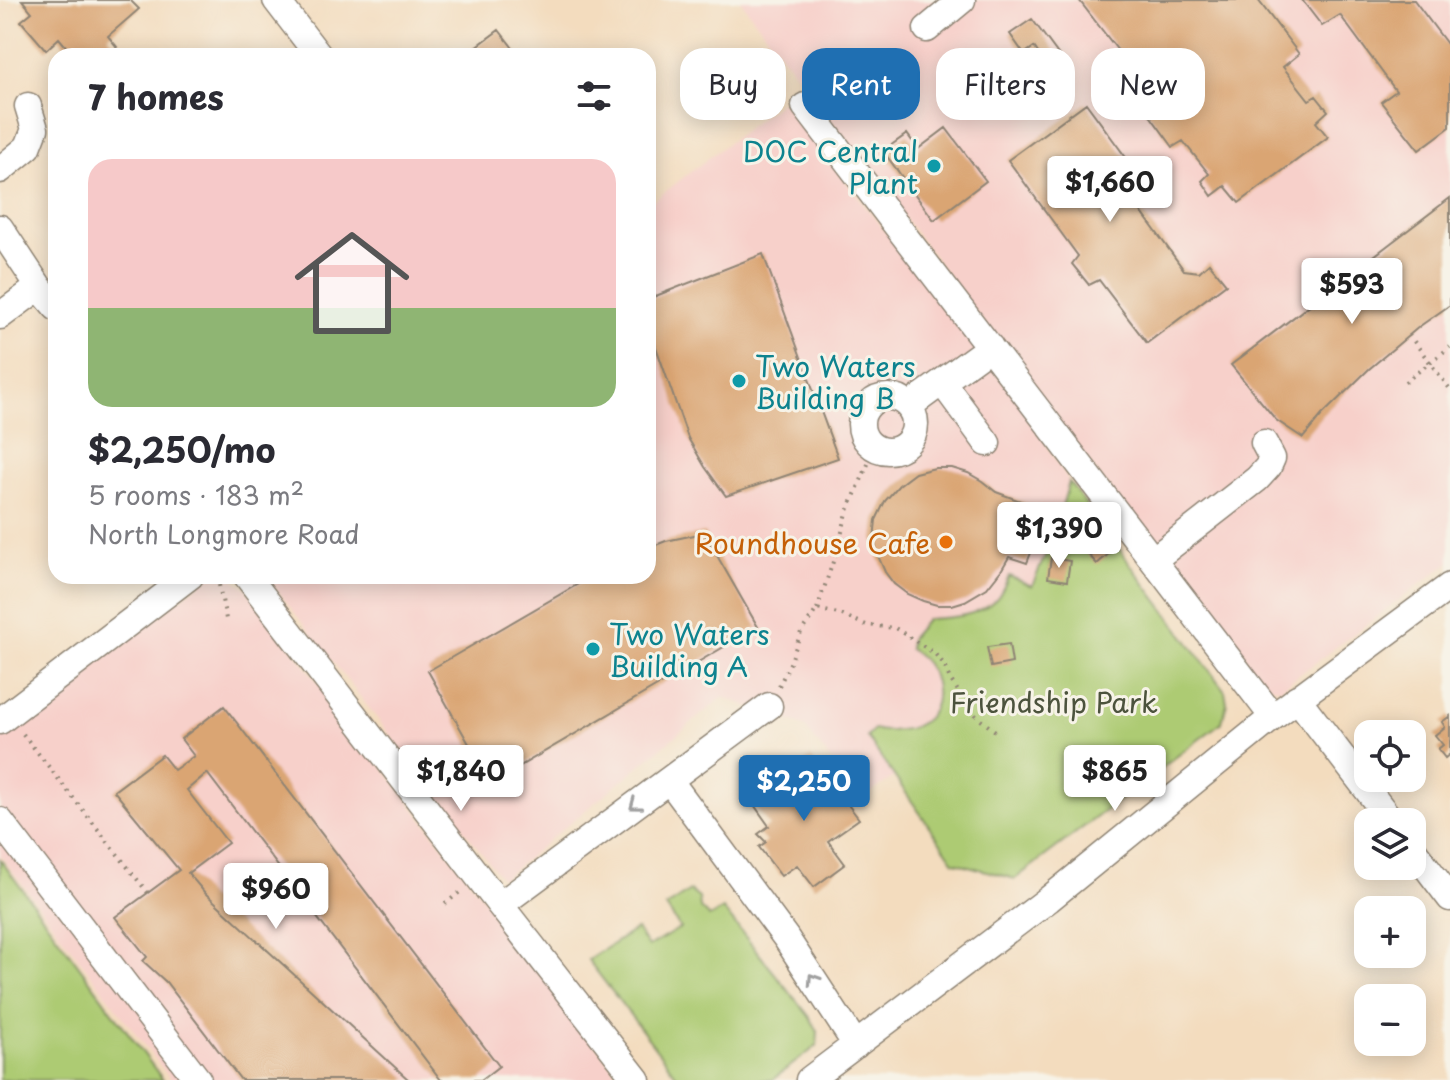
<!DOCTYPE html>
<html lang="en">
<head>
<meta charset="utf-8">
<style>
	body { margin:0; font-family:"Playpen Sans",sans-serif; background:#f2f2f3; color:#2b2b33; height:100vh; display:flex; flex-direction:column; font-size:30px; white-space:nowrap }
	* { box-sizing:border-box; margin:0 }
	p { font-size:26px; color:#7c7c81 }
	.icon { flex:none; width:44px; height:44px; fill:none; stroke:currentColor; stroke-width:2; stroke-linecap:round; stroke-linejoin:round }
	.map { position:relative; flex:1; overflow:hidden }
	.details { position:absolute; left:48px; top:48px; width:608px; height:536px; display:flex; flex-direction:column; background:#fff; border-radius:24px; box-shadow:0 4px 20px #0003 }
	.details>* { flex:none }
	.guide { position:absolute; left:680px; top:48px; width:650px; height:72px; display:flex; gap:16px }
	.buttons { position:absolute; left:1354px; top:720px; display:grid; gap:16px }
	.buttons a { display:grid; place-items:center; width:72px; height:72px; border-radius:16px; background:#fff; box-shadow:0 4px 20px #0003; font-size:40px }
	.price { position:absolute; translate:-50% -68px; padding:0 18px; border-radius:8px; background:#fff; color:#222; font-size:26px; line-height:52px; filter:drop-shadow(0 2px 4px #0008) }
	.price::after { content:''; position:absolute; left:50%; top:48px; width:24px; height:18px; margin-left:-12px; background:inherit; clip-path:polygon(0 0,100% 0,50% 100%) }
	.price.on { background:#1f6fb2; color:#fff }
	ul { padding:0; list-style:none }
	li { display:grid; align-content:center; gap:16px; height:424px; padding:0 40px }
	li span { display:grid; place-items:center; height:248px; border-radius:24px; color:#555 }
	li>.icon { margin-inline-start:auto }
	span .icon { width:144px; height:144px; fill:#fffc; stroke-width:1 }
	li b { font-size:34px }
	h2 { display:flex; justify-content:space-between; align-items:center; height:96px; padding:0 40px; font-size:34px }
	.chip { padding:0 28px; border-radius:24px; background:#fff; box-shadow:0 4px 20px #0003; font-size:28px; line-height:72px }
	.chip.on { background:#1f6fb2; color:#fff }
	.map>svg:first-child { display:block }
	.built { fill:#f7d0ca }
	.green { fill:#adcb73; stroke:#6c7b4f; stroke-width:2 }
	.building { fill:#daa573 }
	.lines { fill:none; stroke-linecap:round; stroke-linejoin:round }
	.minor-casing { stroke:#8f8474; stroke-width:29 }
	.path { stroke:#8f8474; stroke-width:4; stroke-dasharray:2 6; stroke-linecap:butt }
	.minor { stroke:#fff; stroke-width:26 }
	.oneway { stroke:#a0a0a0 }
	.culture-dot { fill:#0f9aa8; stroke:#f7f3e8; stroke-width:3 }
	.food-dot { fill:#e8710a; stroke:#f7f3e8; stroke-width:3 }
	.labels { text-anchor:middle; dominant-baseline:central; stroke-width:6; stroke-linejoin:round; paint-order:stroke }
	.culture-label { font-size:28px; fill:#0d838f; stroke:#f7f3e8; text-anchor:start }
	.food-label { font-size:28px; fill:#c56008; stroke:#f7f3e8; text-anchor:end }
	.park-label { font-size:28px; fill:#4c533d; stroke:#f7f3e8 }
</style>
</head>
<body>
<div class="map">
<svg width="1450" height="1080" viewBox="0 0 1450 1080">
	<rect width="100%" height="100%" fill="#f7f3e8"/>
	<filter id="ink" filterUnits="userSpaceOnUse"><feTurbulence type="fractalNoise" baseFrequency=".0125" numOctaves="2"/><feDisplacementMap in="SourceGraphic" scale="16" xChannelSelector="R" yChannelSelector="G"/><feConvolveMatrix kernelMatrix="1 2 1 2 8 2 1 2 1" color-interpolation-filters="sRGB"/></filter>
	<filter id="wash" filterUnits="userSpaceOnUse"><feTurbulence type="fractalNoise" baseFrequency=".006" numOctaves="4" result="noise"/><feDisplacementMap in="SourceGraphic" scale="32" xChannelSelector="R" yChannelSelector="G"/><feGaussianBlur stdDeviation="1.8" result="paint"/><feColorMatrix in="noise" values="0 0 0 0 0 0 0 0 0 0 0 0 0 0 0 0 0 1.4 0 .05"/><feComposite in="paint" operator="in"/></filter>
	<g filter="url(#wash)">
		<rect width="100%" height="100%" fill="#f3dcbe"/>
		<path class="built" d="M740,0h710v562l-170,127 -26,-8z
			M782,101l242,306 45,75 -16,56 -21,48 -23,-10 -12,22 -20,13 -20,7 -30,1 -17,30 9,6 8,7 8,21 2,17 -7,14 -10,10 -10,5 -29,2 -13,6 26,40 -33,22 -57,-73 -81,-29 -221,182 -236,-303h382v-371z
			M210,576h19l16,11 377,493h-451l-171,-225v-118z"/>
		<path class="green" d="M1069,482l156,209 2,12 -5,19 -207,157 -61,-17 -87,-125 7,-8c9,3 16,2 25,1 49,-4 47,-60 10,-81l1,-10 17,-20c24,-1 50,-2 69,-20 6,-6 9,-16 13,-23l23,10 21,-48z
			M0,859l163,221h-163z
			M690,891l9,7 1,10 9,9 14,-8 86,107 9,16 -1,14 -45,34h-92l-92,-120 48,-31 12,18 32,-19 -14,-21z"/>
		<g id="blocks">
			<path class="building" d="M22,0h108l9,9 -31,27 9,11 -10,9h-33l-15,-18 -13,12 -25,-29 11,-9z
				M1079,0h179l41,54 -16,13 26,33 7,-4 12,15 -12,11 12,15 -89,66 -14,-17 -13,10 -10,-15 7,-7 -26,-33 -10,6 -54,-74 10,-8z
				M1302,0h112l36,48v79l-31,23 -38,-48 15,-11 -56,-76 -18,11z
				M1032,19l28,38 -13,9 -13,-19 -10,7 -14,-20z
				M499,30l20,26h-55z
				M1086,103l52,71 -17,10 63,86 15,2 10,-9 17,21 -79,59 -48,-63 -10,5 -17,-21 6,-8 -70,-96z
				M946,128l40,53 -52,39 -51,-69 24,-17 11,15z
				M1450,198v107l-30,21 -51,43 -47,46 -19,23 -27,-18 -45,-55z
				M763,254l75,204 -112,38 -21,-29 -17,-29 -40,-114v-25z
				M935,468h17l16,5 14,8 14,11 51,19 -20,52 -18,-6 -7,12 -15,19 -22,13 -13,4h-15l-14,-4 -16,-7 -13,-10 -9,-12 -7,-16 -4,-16 2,-20 9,-19 14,-16 16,-12z
				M1082,519l13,14 -14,13 -13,-14z
				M704,533l54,94 -267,156 -63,-112 164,-95h56v-28l18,-7z
				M1099,538l12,14 -14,12 -12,-13z
				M1051,558l19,3 -3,20 -19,-3z
				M1009,644l3,19 -21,4 -4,-20z
				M224,706l275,360 -18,14h-40l-234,-307 -20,17 41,53 -40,30 17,20 204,187h-168l-75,-98 -23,-21 4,-4 -32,-40 64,-47 -65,-79 48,-36 12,15 20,-14 -13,-17z
				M1450,716v38l-5,4 -7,-9 5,-4 -8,-10 10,-8 -3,-5z
				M811,757l48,62 -31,22 17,23 -31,23 -17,-22 -16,11 -22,-29 7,-5 -8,-8 11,-8 -17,-24z"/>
		</g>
	</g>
	<g filter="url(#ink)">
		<use href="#blocks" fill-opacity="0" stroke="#8f8474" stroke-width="2"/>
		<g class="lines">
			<defs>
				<path id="minor" d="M276,0l43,56
					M927,29l35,-29
					M805,106l468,611
					M0,170l28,-23 7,-18 -7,-23
					M0,228l39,59 17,20
					M0,316l39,-29
					M942,382l45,61
					M861 424a27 27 0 1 1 54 0a27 27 0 1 1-54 0Z
					M909,406l81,-59
					M1153,560l104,-81 11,-12 4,-9 -8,-15
					M247,576l253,329 137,175
					M1297,698l95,124
					M0,721l190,-145
					M669,780l100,-74
					M0,821l198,259
					M1412,848l38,50
					M500,905l169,-125 117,158 70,107
					M809,1080l240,-181 224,-182 177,-131"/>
			</defs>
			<use href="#minor" class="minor-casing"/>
			<path class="path" d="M1409,335l41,54
				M1405,382l45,-35
				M219,585l7,34
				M817,609l21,-62 9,-34 28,-65
				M779,686l12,-25 10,-29 16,-23 25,6 24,10 29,3 39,25 9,10 7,16 20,30 8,9 20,15
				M23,734l125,159
				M445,904l15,-12"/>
			<use href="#minor" class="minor"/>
		</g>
		<defs><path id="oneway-chevron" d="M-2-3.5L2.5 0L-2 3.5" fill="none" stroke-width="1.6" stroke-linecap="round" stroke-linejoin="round" transform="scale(2)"/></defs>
		<g class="oneway">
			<use href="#oneway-chevron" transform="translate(635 805) rotate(143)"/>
			<use href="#oneway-chevron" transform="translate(813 979) rotate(-123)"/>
		</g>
	</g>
	<g class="culture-dot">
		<circle cx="934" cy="166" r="8"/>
		<circle cx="739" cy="381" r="8"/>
		<circle cx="593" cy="649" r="8"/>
	</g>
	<circle class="food-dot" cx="946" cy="542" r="8"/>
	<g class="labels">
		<g class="culture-label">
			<text x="918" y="150" text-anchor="end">DOC Central<tspan x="918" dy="32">Plant</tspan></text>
			<text x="755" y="365">Two Waters<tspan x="755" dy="32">Building B</tspan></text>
			<text x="609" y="633">Two Waters<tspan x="609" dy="32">Building A</tspan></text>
		</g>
		<g class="food-label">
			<text x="930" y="542">Roundhouse Cafe</text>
		</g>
		<g class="park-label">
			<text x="1054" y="701">Friendship Park</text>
		</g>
	</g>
</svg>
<div class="buttons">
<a><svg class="icon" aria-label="locate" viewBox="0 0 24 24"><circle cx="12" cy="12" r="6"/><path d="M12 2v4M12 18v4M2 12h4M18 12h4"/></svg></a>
<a><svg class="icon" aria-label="layers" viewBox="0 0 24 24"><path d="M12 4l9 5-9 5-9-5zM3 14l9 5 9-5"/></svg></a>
<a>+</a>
<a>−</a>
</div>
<b class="price" style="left:1110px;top:224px">$1,660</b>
<b class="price" style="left:1352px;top:326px">$593</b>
<b class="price" style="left:1059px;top:570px">$1,390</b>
<b class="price" style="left:461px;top:813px">$1,840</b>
<b class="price" style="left:1115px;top:813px">$865</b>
<b class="price on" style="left:804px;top:823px">$2,250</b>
<b class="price" style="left:276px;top:931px">$960</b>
<div class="guide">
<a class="chip">Buy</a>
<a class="chip on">Rent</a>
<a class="chip">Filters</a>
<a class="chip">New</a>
</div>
<section class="details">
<h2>7 homes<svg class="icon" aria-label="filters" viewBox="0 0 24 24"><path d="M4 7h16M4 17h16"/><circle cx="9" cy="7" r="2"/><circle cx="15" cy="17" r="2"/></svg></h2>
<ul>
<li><span style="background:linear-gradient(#f6c9c9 60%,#8fb573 0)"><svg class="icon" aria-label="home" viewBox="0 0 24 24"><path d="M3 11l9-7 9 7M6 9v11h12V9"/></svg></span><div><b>$2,250/mo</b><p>5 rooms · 183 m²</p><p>North Longmore Road</p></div></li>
</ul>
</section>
</div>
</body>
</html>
